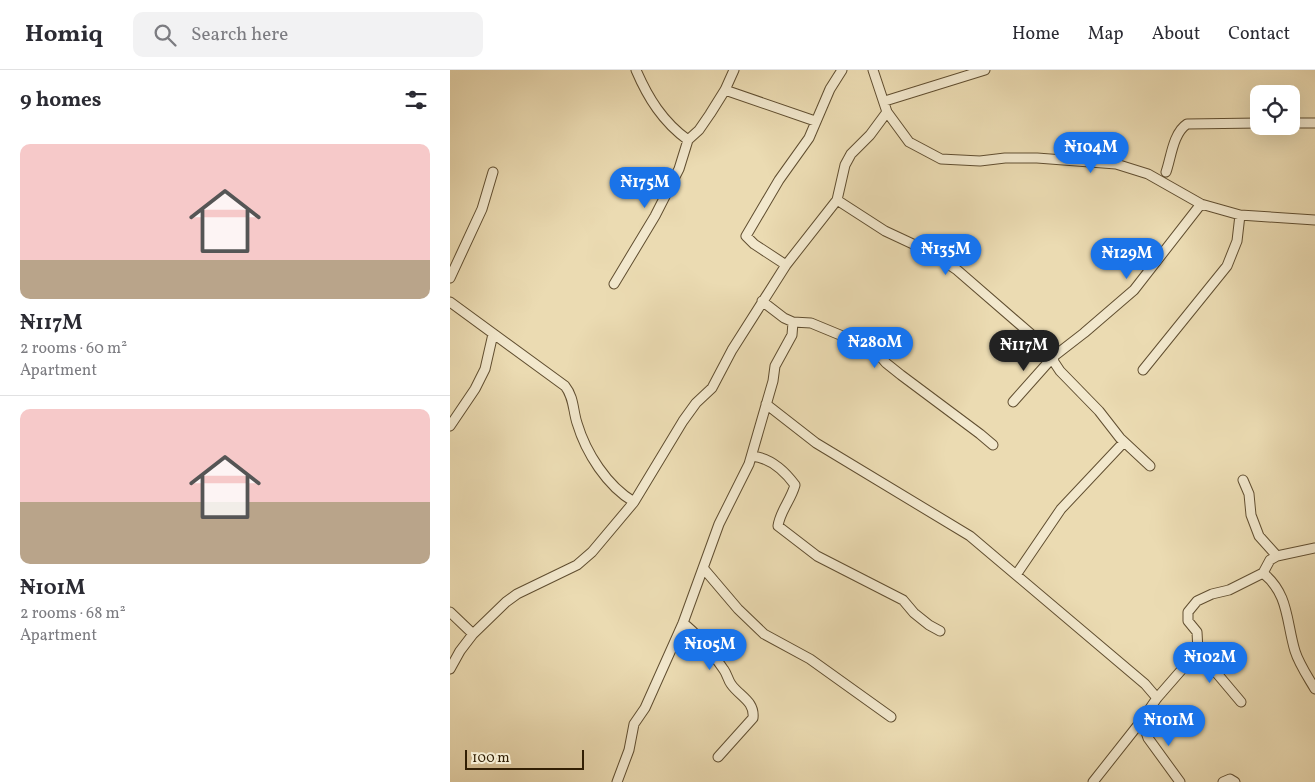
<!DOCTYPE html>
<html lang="en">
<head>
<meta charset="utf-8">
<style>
	body { margin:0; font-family:Vollkorn,serif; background:#f2f2f3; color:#2b2b33; height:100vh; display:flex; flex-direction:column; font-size:19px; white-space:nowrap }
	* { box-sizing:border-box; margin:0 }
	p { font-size:16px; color:#7c7c81 }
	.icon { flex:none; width:28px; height:28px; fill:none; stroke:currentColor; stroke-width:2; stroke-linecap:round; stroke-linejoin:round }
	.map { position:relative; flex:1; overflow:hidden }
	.panel { display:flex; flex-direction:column; background:#fff; width:450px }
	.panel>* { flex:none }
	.buttons { position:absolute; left:800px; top:15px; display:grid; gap:10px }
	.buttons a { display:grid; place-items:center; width:50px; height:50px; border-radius:10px; background:#fff; box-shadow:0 5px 20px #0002; font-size:25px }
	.scale { position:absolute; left:15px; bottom:12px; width:119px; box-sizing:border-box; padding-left:5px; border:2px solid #321f04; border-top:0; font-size:14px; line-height:18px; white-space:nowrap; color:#321f04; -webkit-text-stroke:4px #f2e8cd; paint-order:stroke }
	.price { position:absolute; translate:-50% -42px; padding:0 11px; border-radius:18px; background:#1a73e8; color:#fff; font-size:16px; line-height:32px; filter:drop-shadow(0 1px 2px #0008) }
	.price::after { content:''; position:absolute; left:50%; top:30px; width:15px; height:11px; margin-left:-8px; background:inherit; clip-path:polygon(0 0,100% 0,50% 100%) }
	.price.selected { background:#222; color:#fff }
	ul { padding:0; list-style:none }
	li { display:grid; align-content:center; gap:10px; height:265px; padding:0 20px }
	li+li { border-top:1px solid #e1e1e2 }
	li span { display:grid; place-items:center; height:155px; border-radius:10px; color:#555 }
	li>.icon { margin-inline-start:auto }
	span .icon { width:90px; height:90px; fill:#fffc; stroke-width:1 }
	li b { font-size:21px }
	h2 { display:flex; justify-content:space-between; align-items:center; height:60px; padding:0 20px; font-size:21px }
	header { display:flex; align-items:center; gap:30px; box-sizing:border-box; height:70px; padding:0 25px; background:#fff; border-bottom:1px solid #e1e1e2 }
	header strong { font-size:24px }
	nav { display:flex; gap:28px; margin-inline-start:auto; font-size:18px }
	.search { width:350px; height:45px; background:#f2f2f3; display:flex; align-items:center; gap:12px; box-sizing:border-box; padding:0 18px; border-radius:10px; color:#7c7c81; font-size:19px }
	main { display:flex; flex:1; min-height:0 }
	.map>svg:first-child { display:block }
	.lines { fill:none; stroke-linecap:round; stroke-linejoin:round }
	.minor-casing { stroke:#604e30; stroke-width:11 }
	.minor { stroke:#f2e8cd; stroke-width:9 }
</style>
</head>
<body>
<header>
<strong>Homiq</strong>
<div class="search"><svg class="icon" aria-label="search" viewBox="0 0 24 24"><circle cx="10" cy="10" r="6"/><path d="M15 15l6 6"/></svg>Search here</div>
<nav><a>Home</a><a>Map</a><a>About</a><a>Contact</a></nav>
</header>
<main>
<section class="panel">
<h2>9 homes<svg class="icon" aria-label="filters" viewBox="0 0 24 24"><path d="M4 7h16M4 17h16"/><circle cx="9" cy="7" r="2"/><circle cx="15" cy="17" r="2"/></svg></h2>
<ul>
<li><span style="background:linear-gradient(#f6c9c9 75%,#b9a48a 0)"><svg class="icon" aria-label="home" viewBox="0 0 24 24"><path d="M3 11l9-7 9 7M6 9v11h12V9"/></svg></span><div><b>₦117M</b><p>2 rooms · 60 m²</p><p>Apartment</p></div></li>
<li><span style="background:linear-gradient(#f6c9c9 60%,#b9a48a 0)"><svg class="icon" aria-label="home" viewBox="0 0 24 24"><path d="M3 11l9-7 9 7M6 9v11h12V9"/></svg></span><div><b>₦101M</b><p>2 rooms · 68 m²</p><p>Apartment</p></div></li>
</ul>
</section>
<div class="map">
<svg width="865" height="712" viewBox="0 0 865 712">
	<rect width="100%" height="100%" fill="#ebdbb2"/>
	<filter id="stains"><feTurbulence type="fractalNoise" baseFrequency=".004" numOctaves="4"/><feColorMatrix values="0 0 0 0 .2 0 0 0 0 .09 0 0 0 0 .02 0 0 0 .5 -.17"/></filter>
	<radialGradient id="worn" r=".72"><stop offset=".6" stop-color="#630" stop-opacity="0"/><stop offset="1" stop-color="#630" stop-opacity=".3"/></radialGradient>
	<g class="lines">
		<defs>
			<path id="minor" d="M186,0c12,28 27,52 52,70
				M423,0l14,42 22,30 32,17 39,2 25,-3h32l79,6 32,10 53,30 39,11 75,5
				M275,20l90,31
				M435,31l100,-31
				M841,53h24
				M716,102c5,-14 7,-39 21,-48l72,-1
				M387,130l48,31 45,21 27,18 75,65 21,22 1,5 6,9 39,40 21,27 30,28
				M336,195l-32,-21 -8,-8 33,-56 30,-42 21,-49 12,-19
				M0,208l32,-69 11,-37
				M164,214l41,-68 24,-47 9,-29 11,-10 11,-16 15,-24 9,-20
				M312,231l22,17 9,4 18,1 63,26 12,14 15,12 79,59 13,11
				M0,232l115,84c9,11 8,25 12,37 9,30 30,63 57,79
				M693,300l84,-104 10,-25 3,-26
				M563,332l40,-45 31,-24 50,-43 67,-86
				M316,334l50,39 154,93 175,148 12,14
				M0,356l25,-37 10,-20 8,-35
				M302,386c19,2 32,14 43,29 -4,15 -15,26 -17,41l39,30 86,44 11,13 15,12 11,6
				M793,410l6,14 2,21 8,21 18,20
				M254,499l34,40 26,25 46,25 81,58
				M813,503c26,21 23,48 32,78 4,13 13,26 20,38
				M566,505l45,-66 63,-67
				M0,542l23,22
				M233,553c16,12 30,31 41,47 3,4 4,10 7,14 8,12 24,17 22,34l-35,39
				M748,581l43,51
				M0,599l10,-18 13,-17 33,-32 11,-8 60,-29 15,-13 42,-50 49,-81 13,-18 16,-15 20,-38 54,-85 51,-65 8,-35 6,-11 19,-19 17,-23
				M692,650l6,18 32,44
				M167,712l12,-32 5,-26 11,-16 38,-85 36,-99 30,-60 24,-83 2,-15 17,-31 1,-13
				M643,712l49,-62 15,-22 41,-47 -1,-19 -9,-11v-9l9,-11 15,-7 17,-4 34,-17 7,-13 7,-4 38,-8
				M773,712l7,-3 5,3"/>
		</defs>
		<use href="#minor" class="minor-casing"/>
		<use href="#minor" class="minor"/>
	</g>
	<rect width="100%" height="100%" filter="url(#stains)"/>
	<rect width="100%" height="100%" fill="url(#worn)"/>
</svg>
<div class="buttons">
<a><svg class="icon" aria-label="locate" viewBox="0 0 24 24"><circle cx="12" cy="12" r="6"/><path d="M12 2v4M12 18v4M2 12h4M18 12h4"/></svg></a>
</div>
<div class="scale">100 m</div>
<b class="price" style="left:641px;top:104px">₦104M</b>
<b class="price" style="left:195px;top:139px">₦175M</b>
<b class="price" style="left:496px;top:206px">₦135M</b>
<b class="price" style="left:677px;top:210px">₦129M</b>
<b class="price" style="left:425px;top:299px">₦280M</b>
<b class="price selected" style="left:574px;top:302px">₦117M</b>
<b class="price" style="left:260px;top:601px">₦105M</b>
<b class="price" style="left:760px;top:614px">₦102M</b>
<b class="price" style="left:719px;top:677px">₦101M</b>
</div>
</main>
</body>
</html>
